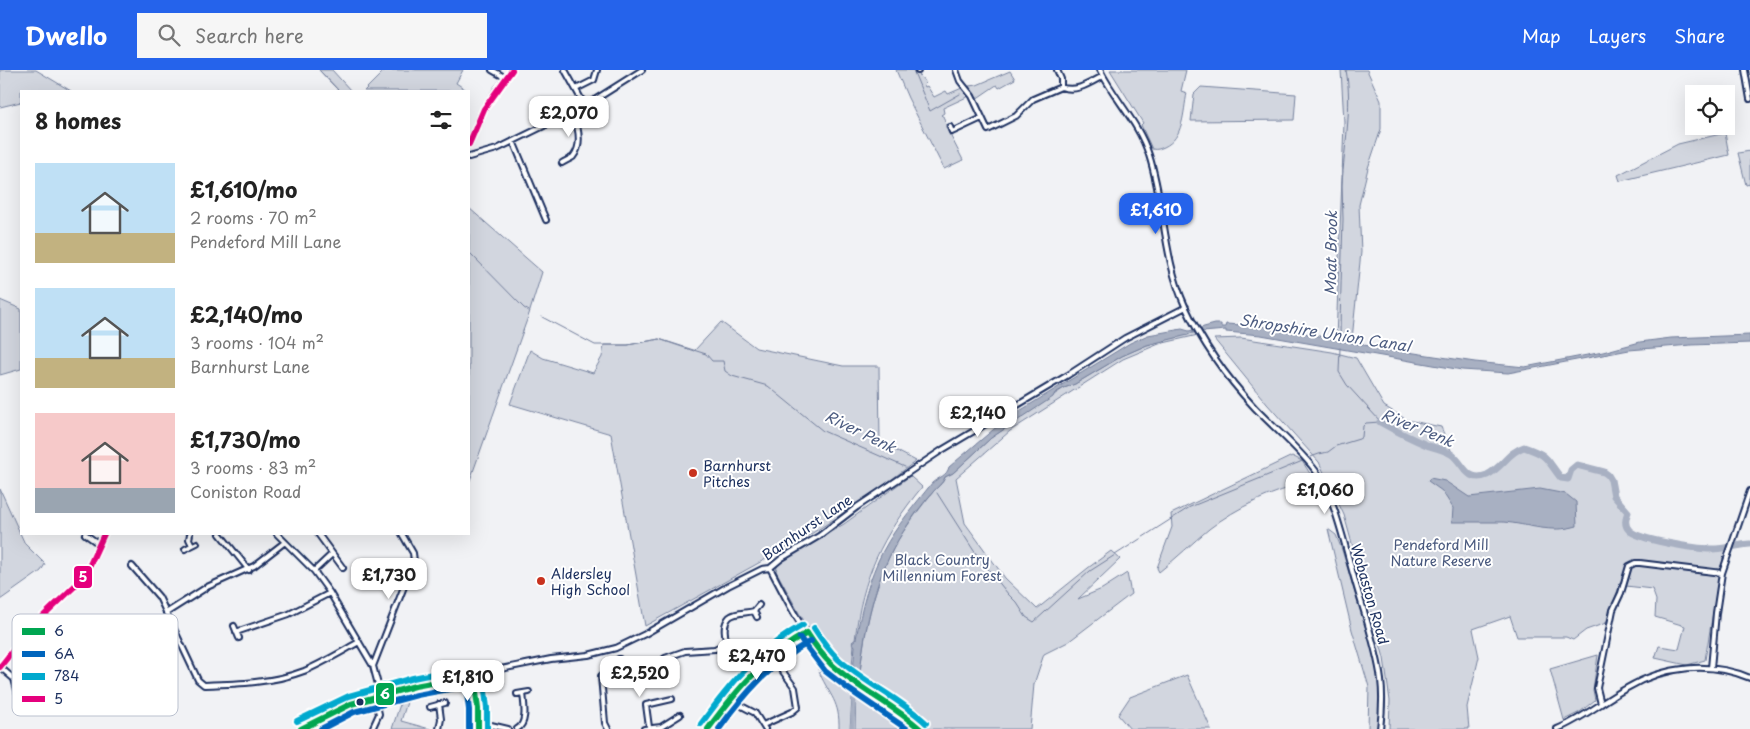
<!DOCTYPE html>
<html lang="en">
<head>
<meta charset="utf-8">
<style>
	body { margin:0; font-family:"Playpen Sans",sans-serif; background:#f6f6f6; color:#222; height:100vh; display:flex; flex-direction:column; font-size:19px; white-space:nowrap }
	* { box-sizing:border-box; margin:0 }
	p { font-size:16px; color:#767676 }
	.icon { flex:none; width:28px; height:28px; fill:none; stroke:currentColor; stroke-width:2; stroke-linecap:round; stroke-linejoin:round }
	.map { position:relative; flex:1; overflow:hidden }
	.drawer { position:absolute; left:20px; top:20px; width:450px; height:445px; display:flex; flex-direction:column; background:#fff; border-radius:0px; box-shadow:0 5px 20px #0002 }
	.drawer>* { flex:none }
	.tools { position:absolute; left:1685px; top:15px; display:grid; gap:10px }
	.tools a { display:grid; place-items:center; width:50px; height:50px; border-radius:0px; background:#fff; box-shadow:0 5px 20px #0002; font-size:25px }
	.price { position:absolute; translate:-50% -42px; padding:0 11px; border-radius:10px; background:#fff; color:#222; font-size:16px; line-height:32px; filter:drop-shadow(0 1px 2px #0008) }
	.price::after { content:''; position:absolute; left:50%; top:30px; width:15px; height:11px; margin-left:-8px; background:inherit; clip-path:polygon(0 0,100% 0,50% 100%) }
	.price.active { background:#2563eb; color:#fff }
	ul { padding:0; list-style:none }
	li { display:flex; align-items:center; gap:15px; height:125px; padding:0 15px }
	li span { display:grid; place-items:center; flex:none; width:140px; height:100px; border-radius:0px; color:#555 }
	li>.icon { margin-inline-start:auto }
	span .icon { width:60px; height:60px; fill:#fffc; stroke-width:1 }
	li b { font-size:21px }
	h2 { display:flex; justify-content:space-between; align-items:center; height:60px; padding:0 15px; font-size:21px }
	header { display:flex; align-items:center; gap:30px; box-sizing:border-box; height:70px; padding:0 25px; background:#2563eb; color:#fff }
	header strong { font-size:24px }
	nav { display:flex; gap:28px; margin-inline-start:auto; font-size:18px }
	.search { width:350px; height:45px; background:#f6f6f6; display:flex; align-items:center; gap:12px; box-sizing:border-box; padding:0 18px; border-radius:0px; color:#767676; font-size:19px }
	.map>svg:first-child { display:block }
	.green { fill:#d2d6df; stroke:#76829e }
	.water { fill:#a8b0c2; stroke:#707c9a }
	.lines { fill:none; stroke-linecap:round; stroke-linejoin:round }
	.stream { stroke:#707c9a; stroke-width:1 }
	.canal { stroke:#a8b0c2; stroke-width:4 }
	.river { stroke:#a8b0c2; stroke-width:7 }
	.minor-casing { stroke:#1b2f5e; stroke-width:8 }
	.minor { stroke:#fff; stroke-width:4 }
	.bus-1-casing { stroke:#fff; stroke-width:10 }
	.bus-2-casing { stroke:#fff; stroke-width:10 }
	.bus-3-casing { stroke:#fff; stroke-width:10 }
	.bus-4-casing { stroke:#fff; stroke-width:10 }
	.bus-1 { stroke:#00a651; stroke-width:6 }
	.bus-2 { stroke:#0065bd; stroke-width:6 }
	.bus-3 { stroke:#00a9ce; stroke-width:6 }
	.bus-4 { stroke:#e5007d; stroke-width:6 }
	.poi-dot { fill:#c8321e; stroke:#fff; stroke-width:2 }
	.bus-dot { fill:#1b2f5e; stroke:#fff; stroke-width:2 }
	.labels { text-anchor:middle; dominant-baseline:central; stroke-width:4; stroke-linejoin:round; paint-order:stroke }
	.poi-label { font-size:14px; fill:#1b2f5e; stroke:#fff; text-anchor:start }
	.street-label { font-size:14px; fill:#1b2f5e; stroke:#fff }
	.park-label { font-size:14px; fill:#49597e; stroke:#fff }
	.water-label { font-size:15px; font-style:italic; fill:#4c5c81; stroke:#fff }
	.key { fill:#fff; stroke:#bbc1cf; stroke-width:1 }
	.key-label { font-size:14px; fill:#1b2f5e }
	.line-badge { stroke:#fff; stroke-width:2 }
	.badge-label { font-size:14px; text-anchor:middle; font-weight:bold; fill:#fff }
</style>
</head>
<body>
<header>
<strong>Dwello</strong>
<div class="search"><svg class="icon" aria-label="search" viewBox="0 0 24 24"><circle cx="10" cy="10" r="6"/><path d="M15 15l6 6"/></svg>Search here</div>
<nav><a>Map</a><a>Layers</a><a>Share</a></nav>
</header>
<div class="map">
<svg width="1750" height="659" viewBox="0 0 1750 659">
	<rect width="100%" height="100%" fill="#f1f2f5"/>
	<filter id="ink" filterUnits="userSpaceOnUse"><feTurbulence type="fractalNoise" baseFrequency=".02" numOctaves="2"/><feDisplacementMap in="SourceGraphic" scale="10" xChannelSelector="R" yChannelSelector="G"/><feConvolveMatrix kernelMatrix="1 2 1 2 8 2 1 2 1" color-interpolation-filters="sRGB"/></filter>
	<g filter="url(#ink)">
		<path class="green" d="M0,0h36l35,21h-50v11l-21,5z
			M319,0h13l19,21h-12z
			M385,0h78l-7,13 12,8h-104z
			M896,0h19l11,13 -2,2 1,2 2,-1 7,11 12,-6 2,3 14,-6 7,8 -26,12 1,5 -3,2 4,3 1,9 17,33 -19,9 -36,-71z
			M1110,0h76l-5,21 6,2c-4,19 -3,45 -23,54 -5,2 -7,3 -12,2l-11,-24 2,-2z
			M1341,0h26l14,31v28l-13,39 -9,37 2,47 -9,87 -16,1 8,-218z
			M1010,1l5,8 -16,9 -2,-3 -2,1 -19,13 -7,-13 8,-1z
			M1201,17l95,7 -2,26 -103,1 3,-27z
			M1725,63l4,22 -109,26 -2,-6 60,-31z
			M1750,81v33l-4,1 -8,-32z
			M469,138l73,64 -13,42 -60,169z
			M0,230l21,9v60l-21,6z
			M721,252l35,26 87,18h36l1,76 36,19 -56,42 -49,31 -166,92 -34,-192 -101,-30 20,-54 13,8 50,15 9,-16 2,-12h24l31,-6 35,12z
			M1196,262l2,3 -39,9 -36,15 -113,72 -54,47 9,45 40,55 32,31 51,-41 23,-17 9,8 -42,40 24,-10 25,-16 4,21 -63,48 -24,12 -10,30 -4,45h-106l-47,-39 -18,-10c6,-53 15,-102 44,-148 9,-13 19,-27 30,-40 4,-5 10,-8 12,-15l8,-4 38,-35 73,-50 11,-4 47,-28 25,-11z
			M1241,268l91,14 24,6 28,48 23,14 34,7c11,26 25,68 58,39 9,-8 13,-16 25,-19 6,2 13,4 19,8 10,6 12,25 25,24l3,-9 6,-5 27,7 4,3 3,5 3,16 14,16 -3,8 4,10 5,4 23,7 54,8 16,-2 -7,23 -87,-9 -6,4 -21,58 -20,7 -13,10 -7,-3h-49l-7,-21 -37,13 6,28 -12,50 2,22h-80l1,-28 -6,-43 -40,-143 -25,-53 -52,-58 -53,-65z
			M1292,386l10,5 21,33v5l-6,2 -10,-18c-34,8 -70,24 -98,46 -17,14 -32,29 -50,43l-2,-4 15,-41 -1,-13z
			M910,406l12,11c-40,49 -60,90 -67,153l-3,4 2,1 -3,31 -23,-19 -29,-44 -23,-42 2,-8 66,-39z
			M0,419l25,55 20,20 -4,7 -41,29z
			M1328,459l8,6 6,15 35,115c4,22 3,43 0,64h-9l1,-42 -17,-57z
			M1636,495l83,11 -14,84 -18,5 -32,-7 4,-12 20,3 6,-23 -30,-9 1,-17 -4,-11 -26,-3 5,-18z
			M804,569h3l18,25 28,20 -3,45h-11c1,-27 -9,-33 -19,-55 -6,-12 -10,-24 -16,-35z
			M1598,585l-5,35 2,10 -15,12 -16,8 -14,-51z
			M1187,605l24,54h-81l-12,-14 12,-18z
			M856,619l39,26 17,14h-57z
			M410,623l-9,28 29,8h-38l11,-34z"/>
		<path class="water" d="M1215,254h6v3h4l1,-3 48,3 100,20 101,15 50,5 78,-15 37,-10 31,-4 79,-3v8l-59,2 -62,5 -121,23 -46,-3 -201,-35 -35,-3v-2l-35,3 -3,2 -41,10 -25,11 -47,28 -11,4 -9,5 -2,4 -62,41 -38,35 -8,4c-2,6 -8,10 -12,15 -11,12 -21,26 -30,40 -27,42 -38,91 -43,141l-5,2 -2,-2 2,-27 -3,-4 4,-3c5,-29 13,-62 27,-88 13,-25 32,-46 49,-68 7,-6 15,-7 17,-16l45,-38 24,-17 112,-69 18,-8 34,-6 7,2z
			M1430,408l15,3 24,16 71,-8 26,5 10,8 1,24c-27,8 -48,-2 -74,-4 -17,0 -34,0 -51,0l1,-14 -11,-17 -14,-10z"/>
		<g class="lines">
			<path class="stream" d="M319,0l20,21
				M913,0l17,41 30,-17
				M469,182l55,56 5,3
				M542,247l53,28h33l31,-6 47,15 6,7h11l2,10 7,5 36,10 55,45 82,36
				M1340,272c0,-41 2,-82 3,-123 0,-11 -1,-23 -1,-34 2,-38 11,-78 4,-115
				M1340,278l-1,24 8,13 33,36
				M1308,388l11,-4 9,-2 8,-6 23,-7 3,-2 1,-11 3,-3 14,-1
				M937,423l37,58 34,43 9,9 9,14 8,5 56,-51 100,-64 115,-47"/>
			<path class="canal" d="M852,659l4,-58"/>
			<path class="river" d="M1380,352c16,9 32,17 49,24 7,2 15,4 22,8 12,7 15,30 36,21 15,-7 21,-23 37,-28 26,9 21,11 37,31l7,1 3,-9 6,-5 27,7 4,3 3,5 3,16 14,16c-3,7 -4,13 1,18 9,10 68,19 83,19 12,0 26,-4 38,-5"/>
			<defs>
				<path id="minor" d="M492,0l14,8
					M565,0l20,36
					M918,0v1
					M956,0l4,11 12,15 16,34 28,-14 17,-17 28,-12c15,6 29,-4 42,-11
					M1057,0l4,9v8
					M1100,0c15,30 39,53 49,85 16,50 14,103 36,151 17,37 42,72 70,102 21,22 46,42 63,66 17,25 28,77 37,107 9,32 22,67 26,99 2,16 1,33 -1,49
					M1745,0l5,29
					M576,19l18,-9 3,-10
					M950,57l2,5 30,-14
					M513,71l33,79
					M469,74l15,-35 13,-20 15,-19
					M469,87l28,-8 88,-43 57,-36
					M562,93c3,-2 8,-4 11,-6 10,-12 5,-31 0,-44
					M85,464l14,10
					M190,464l-1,5 3,6
					M220,464l29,36
					M277,464l37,37 16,22 43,73 8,30
					M318,464l25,34
					M185,479l12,-6
					M132,496l27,31 39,83 6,5c33,-1 69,-2 100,-14 19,-8 37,-19 55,-29
					M770,498c17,32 36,73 63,97 27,24 61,39 87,64
					M314,501l18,-17
					M166,543l41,-26 47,-21 31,-24
					M757,547l-3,-6 5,-6
					M234,556l5,12
					M30,559l68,69 4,1 34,-29 1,-4 -24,-30h-2l-39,34
					M236,562l53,-18 41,-21
					M665,588l20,-7 30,-2 13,-6
					M373,596l41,-105 -1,-8 -11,-19
					M0,597l30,-38 50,-48 7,-10 17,-37
					M0,597l14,12 4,15 7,6
					M1711,598l5,-55 6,-40 28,-82
					M753,602c-14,-11 -31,-27 -28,-46 1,-4 2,-8 6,-10 6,-4 16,-3 23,-5
					M474,605l4,34v20
					M52,621l22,-18
					M517,624l12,-2
					M730,630l25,13 10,16
					M21,634l7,-7
					M439,634l2,15 -2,10
					M1601,634l-4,-16 16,-78 8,-17 8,-27 6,-3h5l82,10
					M430,637l15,-4
					M478,654l13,1 17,4
					M763,655l29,-13 6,-5 -3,-19 -14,-19
					M373,657l6,-13 -4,-17
					M649,657l-3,-22 26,-6
					M301,659l50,-25 64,-18 136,-27 37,-4 28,-7 29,-14 83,-48 34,-17 8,-1 12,-10 37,-22 38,-29 85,-57 126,-75 57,-37 61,-31
					M517,659c11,-6 7,-25 6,-36
					M608,659l-3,-6 -4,-47 3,-3 17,-5 -2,-9
					M644,659l17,-2 19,-12
					M708,659c28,-38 55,-75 99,-96
					M1557,659c25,-10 46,-28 70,-41 37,-22 83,-27 123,-10"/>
			</defs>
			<use href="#minor" class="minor-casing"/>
			<use href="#minor" class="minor"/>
			<defs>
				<path id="bus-1" d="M807,563c7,11 15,22 24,31 27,25 62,40 89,65
					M474,605l4,34v20
					M301,659l50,-25 64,-18 59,-11
					M708,659c28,-38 57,-73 99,-96"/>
				<path id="bus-2" d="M800,568l25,33 22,17 60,41
					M465,606l4,34v19
					M321,659l33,-17 63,-17 59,-11
					M719,659c26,-36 53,-67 92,-88"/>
				<path id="bus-3" d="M814,558c7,11 15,22 24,31 27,24 61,39 88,64
					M483,604l4,34v21
					M297,651l52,-25 64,-18 59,-12
					M701,654c29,-40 58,-75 102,-99"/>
				<path id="bus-4" d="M469,74l15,-35 28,-39
					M0,597l30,-38 50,-48 7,-10 17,-37"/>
			</defs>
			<use href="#bus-1" class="bus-1-casing"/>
			<use href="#bus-2" class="bus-2-casing"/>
			<use href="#bus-3" class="bus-3-casing"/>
			<use href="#bus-4" class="bus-4-casing"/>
			<use href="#bus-1" class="bus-1"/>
			<use href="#bus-2" class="bus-2"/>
			<use href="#bus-3" class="bus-3"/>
			<use href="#bus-4" class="bus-4"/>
		</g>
	</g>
	<g class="poi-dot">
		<circle cx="693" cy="403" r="5"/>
		<circle cx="541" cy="511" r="5"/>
	</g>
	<circle class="bus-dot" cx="360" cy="632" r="4.5"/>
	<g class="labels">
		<g class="poi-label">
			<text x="703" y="395">Barnhurst<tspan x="703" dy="16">Pitches</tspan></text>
			<text x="551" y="503">Aldersley<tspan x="551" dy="16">High School</tspan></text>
		</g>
		<g class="street-label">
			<text transform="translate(807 457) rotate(-34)">Barnhurst Lane</text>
			<text transform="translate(1370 524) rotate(74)">Wobaston Road</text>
		</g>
		<g class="park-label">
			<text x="1441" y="474">Pendeford Mill<tspan x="1441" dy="16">Nature Reserve</tspan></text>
			<text x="942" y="489">Black Country<tspan x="942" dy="16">Millennium Forest</tspan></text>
		</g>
		<g class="water-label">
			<text transform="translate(1330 183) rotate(-89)">Moat Brook</text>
			<text transform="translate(1325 262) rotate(9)">Shropshire Union Canal</text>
			<text transform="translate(1418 357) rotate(22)">River Penk</text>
			<text transform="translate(861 361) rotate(26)">River Penk</text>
		</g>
	</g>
	<rect x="12" y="544" width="166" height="102" rx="8" class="key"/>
	<rect x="22" y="558" width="23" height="7" fill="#00a651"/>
	<rect x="22" y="581" width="23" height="6" fill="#0065bd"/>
	<rect x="22" y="603" width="23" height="7" fill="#00a9ce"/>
	<rect x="22" y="626" width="23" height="6" fill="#e5007d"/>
	<g class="key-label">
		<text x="54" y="566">6</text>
		<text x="54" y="589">6A</text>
		<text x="54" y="611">784</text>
		<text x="54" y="634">5</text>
	</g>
	<g class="line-badge">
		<rect x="73" y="495" width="20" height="24" rx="5" fill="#e5007d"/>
		<rect x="375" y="612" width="20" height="24" rx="5" fill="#00a651"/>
	</g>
	<g class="badge-label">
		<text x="83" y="512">5</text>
		<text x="385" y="629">6</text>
	</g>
</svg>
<div class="tools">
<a><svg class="icon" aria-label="locate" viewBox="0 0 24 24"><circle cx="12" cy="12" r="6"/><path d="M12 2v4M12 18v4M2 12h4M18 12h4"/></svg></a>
</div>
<b class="price" style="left:569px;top:68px">£2,070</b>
<b class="price active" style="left:1156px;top:165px">£1,610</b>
<b class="price" style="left:978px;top:368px">£2,140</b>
<b class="price" style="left:1325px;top:445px">£1,060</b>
<b class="price" style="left:389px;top:530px">£1,730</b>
<b class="price" style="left:757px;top:611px">£2,470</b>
<b class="price" style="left:640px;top:628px">£2,520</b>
<b class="price" style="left:468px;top:632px">£1,810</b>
<section class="drawer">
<h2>8 homes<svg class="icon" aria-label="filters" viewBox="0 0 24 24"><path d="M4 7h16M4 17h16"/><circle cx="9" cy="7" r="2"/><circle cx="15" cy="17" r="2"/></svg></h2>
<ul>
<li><span style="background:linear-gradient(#bfe0f5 70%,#c2b280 0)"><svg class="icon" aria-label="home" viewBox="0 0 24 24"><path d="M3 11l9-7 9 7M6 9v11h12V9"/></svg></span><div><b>£1,610/mo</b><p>2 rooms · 70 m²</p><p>Pendeford Mill Lane</p></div></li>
<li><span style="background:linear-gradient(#bfe0f5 70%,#c2b280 0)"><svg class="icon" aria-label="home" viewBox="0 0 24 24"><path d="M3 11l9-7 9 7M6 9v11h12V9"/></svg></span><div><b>£2,140/mo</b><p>3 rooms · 104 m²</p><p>Barnhurst Lane</p></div></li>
<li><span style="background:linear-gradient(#f6c9c9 75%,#9aa5b1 0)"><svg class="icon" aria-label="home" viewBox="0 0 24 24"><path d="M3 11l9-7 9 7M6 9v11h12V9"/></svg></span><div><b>£1,730/mo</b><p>3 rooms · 83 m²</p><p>Coniston Road</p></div></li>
</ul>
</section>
</div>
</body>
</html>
